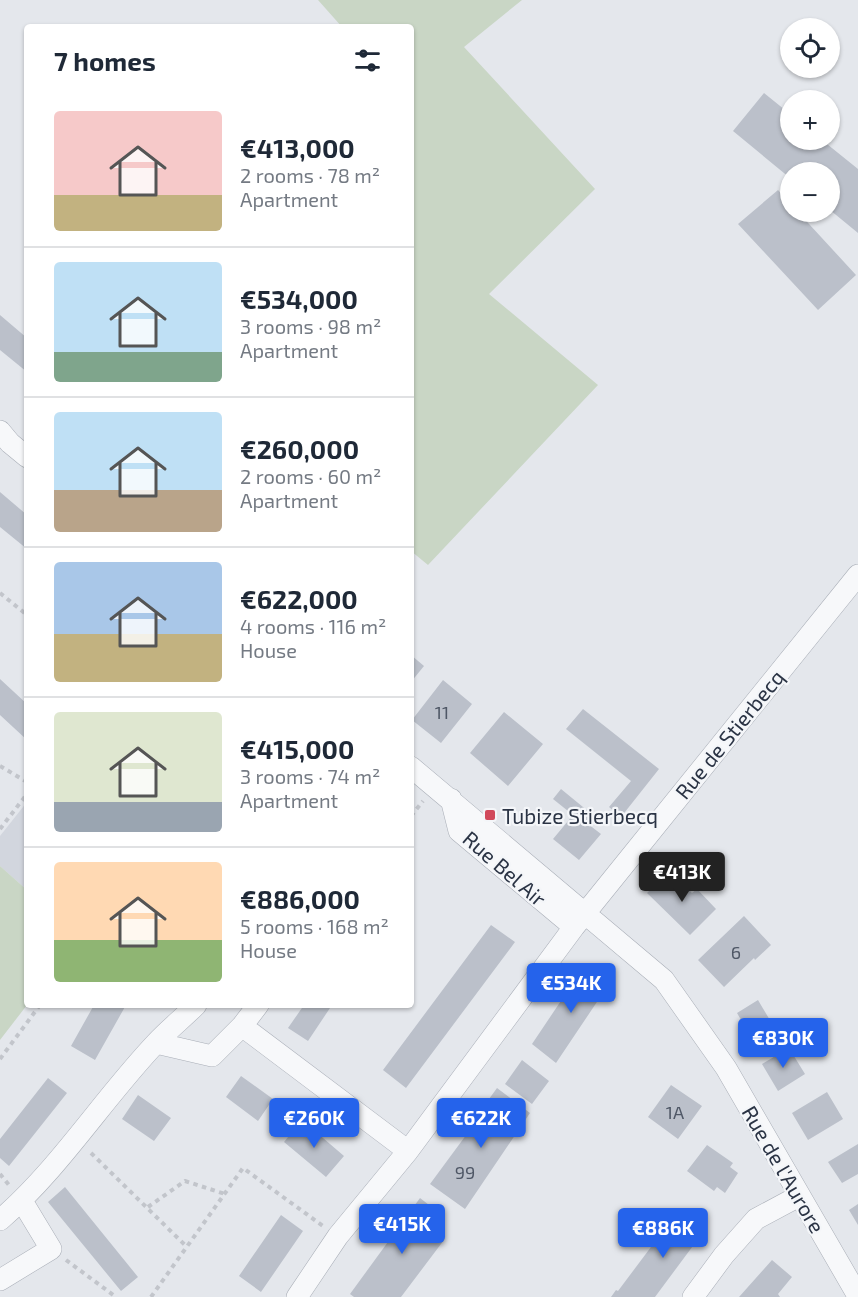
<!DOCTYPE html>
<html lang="en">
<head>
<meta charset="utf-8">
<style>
	body { margin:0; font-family:"Exo 2",sans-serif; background:#f6f6f7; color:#1f2937; height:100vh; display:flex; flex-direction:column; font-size:22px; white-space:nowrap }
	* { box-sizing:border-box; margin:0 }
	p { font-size:20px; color:#747a83 }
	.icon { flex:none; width:33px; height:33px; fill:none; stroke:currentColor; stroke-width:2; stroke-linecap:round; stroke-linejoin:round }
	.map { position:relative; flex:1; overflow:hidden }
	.sheet { position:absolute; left:24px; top:24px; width:390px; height:984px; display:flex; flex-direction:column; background:#fff; border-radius:6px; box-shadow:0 2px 4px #0004 }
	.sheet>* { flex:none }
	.buttons { position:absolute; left:780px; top:18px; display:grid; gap:12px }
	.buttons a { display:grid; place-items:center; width:60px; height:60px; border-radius:50%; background:#fff; box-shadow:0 2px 4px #0004; font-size:30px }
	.price { position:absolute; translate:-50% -51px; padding:0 14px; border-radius:6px; background:#2563eb; color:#fff; font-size:20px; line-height:39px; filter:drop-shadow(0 2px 3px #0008) }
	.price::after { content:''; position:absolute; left:50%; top:36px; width:18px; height:14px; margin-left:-9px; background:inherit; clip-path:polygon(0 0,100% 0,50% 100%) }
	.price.active { background:#222; color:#fff }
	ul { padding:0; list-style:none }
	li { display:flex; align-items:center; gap:18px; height:150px; padding:0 30px }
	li+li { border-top:2px solid #e0e1e3 }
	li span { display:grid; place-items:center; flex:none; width:168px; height:120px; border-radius:6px; color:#555 }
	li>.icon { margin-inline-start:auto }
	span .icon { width:72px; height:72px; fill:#fffc; stroke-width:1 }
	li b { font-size:26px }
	h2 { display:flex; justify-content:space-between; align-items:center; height:72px; padding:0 30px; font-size:26px }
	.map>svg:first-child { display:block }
	.built { fill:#d2d6de }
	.green { fill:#c9d6c5 }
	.building { fill:#bbc0ca }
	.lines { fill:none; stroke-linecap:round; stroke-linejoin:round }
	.minor-casing { stroke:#a9aeb7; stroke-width:22 }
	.path { stroke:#c2c5cb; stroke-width:4; stroke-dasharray:4.5 4.5; stroke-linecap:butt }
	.minor { stroke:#f7f8fa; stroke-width:21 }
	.poi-dot { fill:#d1495b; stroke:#f4f6f9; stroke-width:2 }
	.labels { text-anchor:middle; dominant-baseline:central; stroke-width:4.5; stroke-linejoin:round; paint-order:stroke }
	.number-label { font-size:18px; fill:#4f5766 }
	.street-label { font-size:21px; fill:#2b3445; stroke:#f4f6f9 }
	.poi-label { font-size:21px; fill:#2b3445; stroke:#f4f6f9; text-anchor:start }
</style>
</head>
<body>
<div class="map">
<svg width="858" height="1297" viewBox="0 0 858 1297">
	<rect width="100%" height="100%" fill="#e4e7ec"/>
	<path class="built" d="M27,802v88l-27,-24v-30z"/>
	<path class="green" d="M318,0h204l-58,47 131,142 -106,105 109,91 -170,180 -17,-14v-524h-69z
		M0,866l27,24v115l-27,35z"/>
	<path class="building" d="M764,93l26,21v26h32l36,29v64l-28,-23v-38h-40v6l-57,-47z
		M778,190l12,14v8h8l58,63 -38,35 -80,-86z
		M0,315l27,23v34l-27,-22z
		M0,492l27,23v34l-27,-22z
		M411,655l13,11 -13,16z
		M0,679l27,25v36l-27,-25z
		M443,680l29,24 -31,39 -29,-23z
		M583,709l76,60 -38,48 -12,-10 22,-26 -65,-52z
		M504,712l39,32 -35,42 -38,-33z
		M561,789l33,27 -6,8 13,10 -22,26 -26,-21 20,-24 -20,-16z
		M670,871l22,22 5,-4 19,20 -26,26 -43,-42z
		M744,916l27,29 -16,15 -1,-2 -30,29 -26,-27z
		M491,925l24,17 -109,146 -23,-18z
		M585,965l24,19 -53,79 -24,-19z
		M758,1000l16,27 -24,16 -9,-16 3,-2 -7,-12z
		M94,1005h32l-31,55 -24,-14z
		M304,1005h28l-24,36 -20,-13z
		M789,1048l16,26 -27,17 -16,-27z
		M522,1060l27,21 -17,23 -27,-20z
		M241,1076l32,23 -15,22 -32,-24z
		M48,1078l19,15 -58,73 -9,-8v-19z
		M671,1085l31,21 -24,33 -30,-22z
		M497,1088l33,25 -65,96 -35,-25 45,-61 -2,-2z
		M827,1092l16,27 -35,21 -16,-27z
		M138,1095l33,23 -17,23 -32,-22z
		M302,1120l42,36 -18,21 -42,-35z
		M858,1144v30l-16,9 -14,-21z
		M707,1145l26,18 -3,4 8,6 -13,20 -8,-6 -3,4 -27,-20z
		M65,1187l73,90 -17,14 -73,-89z
		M420,1198l22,17 -11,15 13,10 -43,57h-47l-4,-3z
		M858,1204v21l-9,-15z
		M680,1208l27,19 -52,70h-44l5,-7 2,1 36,-48 4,1 12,-15 7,-10 -3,-2z
		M281,1215l22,16 -42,61 -22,-16z
		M772,1260l20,17 -14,17 2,3h-41z"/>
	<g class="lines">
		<defs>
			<path id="minor" d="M0,431l10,12 17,14
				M411,767l253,213 62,88 132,228
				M451,799l8,32 115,96
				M242,1026l166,125
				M156,1043l56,13 30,-30 16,-21
				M0,1220c60,-52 102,-120 156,-177 12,-13 27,-25 40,-38
				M0,1280l51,-31 -29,-48
				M297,1297l41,-61 70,-85 166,-224 284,-352
				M693,1297l31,-42 32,-36 43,-23"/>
		</defs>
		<use href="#minor" class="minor-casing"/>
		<path class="path" d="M0,593l27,22
			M0,766l27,16
			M411,816l12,-15
			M0,829l27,-35
			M0,1059l40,-54
			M91,1153l96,94
			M0,1174l9,11
			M148,1207l37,-26 40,13
			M66,1260l50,37
			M151,1297l92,-129 80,58"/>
		<use href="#minor" class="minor"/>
	</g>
	<rect class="poi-dot" x="484" y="809" width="12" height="12" rx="3"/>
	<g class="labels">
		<g class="number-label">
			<text x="442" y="712">11</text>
			<text x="736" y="952">6</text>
			<text x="675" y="1112">1A</text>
			<text x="465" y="1172">99</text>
		</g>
		<g class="street-label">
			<text transform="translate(729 734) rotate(-51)">Rue de Stierbecq</text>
			<text transform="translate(505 868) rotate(41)">Rue Bel Air</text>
			<text transform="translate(784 1169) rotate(60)">Rue de l'Aurore</text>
		</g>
		<g class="poi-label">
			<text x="502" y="815">Tubize Stierbecq</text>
		</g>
	</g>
</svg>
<div class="buttons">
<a><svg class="icon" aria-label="locate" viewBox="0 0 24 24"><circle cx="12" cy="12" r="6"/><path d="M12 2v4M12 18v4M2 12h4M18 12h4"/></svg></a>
<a>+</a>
<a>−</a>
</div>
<b class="price active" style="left:682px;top:903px">€413K</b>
<b class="price" style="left:571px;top:1014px">€534K</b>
<b class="price" style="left:783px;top:1069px">€830K</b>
<b class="price" style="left:314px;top:1149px">€260K</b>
<b class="price" style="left:481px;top:1149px">€622K</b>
<b class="price" style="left:402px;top:1255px">€415K</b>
<b class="price" style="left:663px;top:1259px">€886K</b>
<section class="sheet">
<h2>7 homes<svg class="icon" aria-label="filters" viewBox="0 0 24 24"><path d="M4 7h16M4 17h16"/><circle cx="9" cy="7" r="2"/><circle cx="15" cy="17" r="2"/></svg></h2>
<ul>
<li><span style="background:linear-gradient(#f6c9c9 70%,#c2b280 0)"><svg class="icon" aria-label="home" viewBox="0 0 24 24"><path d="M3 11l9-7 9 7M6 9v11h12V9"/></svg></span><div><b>€413,000</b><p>2 rooms · 78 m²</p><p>Apartment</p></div></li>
<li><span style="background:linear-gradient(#bfe0f5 75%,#7fa58c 0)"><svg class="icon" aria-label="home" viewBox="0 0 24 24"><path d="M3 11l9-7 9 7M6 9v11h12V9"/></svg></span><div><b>€534,000</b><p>3 rooms · 98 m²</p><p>Apartment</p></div></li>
<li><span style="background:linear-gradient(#bfe0f5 65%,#b9a48a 0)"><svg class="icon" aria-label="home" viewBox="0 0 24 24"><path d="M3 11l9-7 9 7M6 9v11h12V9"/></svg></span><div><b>€260,000</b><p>2 rooms · 60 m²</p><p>Apartment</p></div></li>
<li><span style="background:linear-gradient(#a9c7e8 60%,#c2b280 0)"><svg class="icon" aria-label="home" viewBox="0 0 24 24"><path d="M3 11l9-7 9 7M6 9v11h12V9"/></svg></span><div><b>€622,000</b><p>4 rooms · 116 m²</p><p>House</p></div></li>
<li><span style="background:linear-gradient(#dfe7d0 75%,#9aa5b1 0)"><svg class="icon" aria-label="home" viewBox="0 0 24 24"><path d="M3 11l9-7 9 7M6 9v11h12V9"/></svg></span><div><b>€415,000</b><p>3 rooms · 74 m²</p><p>Apartment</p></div></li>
<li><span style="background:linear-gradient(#ffd9b3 65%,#8fb573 0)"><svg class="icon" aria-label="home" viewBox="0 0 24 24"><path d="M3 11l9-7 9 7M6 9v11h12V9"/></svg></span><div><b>€886,000</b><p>5 rooms · 168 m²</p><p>House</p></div></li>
</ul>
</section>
</div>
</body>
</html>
